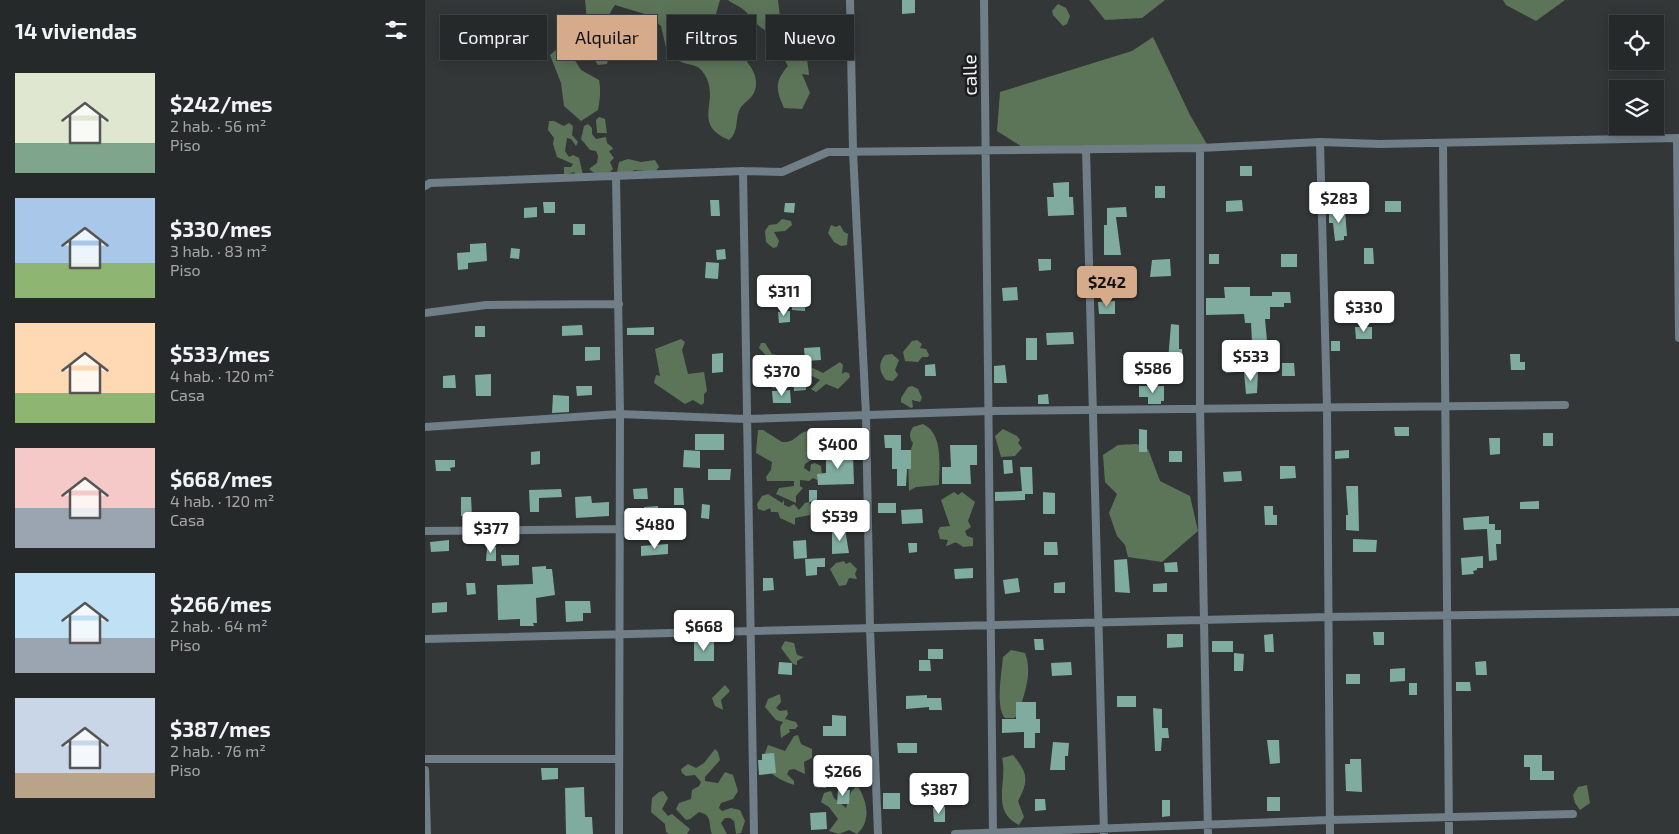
<!DOCTYPE html>
<html lang="es">
<head>
<meta charset="utf-8">
<style>
	body { margin:0; font-family:"Exo 2",sans-serif; background:#323536; color:#f1f3f6; height:100vh; display:flex; flex-direction:column; font-size:19px; white-space:nowrap }
	* { box-sizing:border-box; margin:0 }
	p { font-size:16px; color:#a4a6a8 }
	.icon { flex:none; width:28px; height:28px; fill:none; stroke:currentColor; stroke-width:2; stroke-linecap:round; stroke-linejoin:round }
	.map { position:relative; flex:1; overflow:hidden }
	.drawer { display:flex; flex-direction:column; background:#26292a; width:425px }
	.drawer>* { flex:none }
	.top-card { position:absolute; left:15px; top:15px; width:475px; height:45px; display:flex; gap:10px }
	.tools { position:absolute; left:1184px; top:15px; display:grid; gap:10px }
	.tools a { display:grid; place-items:center; width:55px; height:55px; border-radius:0px; background:#26292a; box-shadow:0 2px 12px #0003,0 0 0 1px #424547; font-size:25px }
	.price { position:absolute; translate:-50% -42px; padding:0 11px; border-radius:5px; background:#fff; color:#222; font-size:16px; line-height:32px; filter:drop-shadow(0 1px 2px #0008) }
	.price::after { content:''; position:absolute; left:50%; top:30px; width:15px; height:11px; margin-left:-8px; background:inherit; clip-path:polygon(0 0,100% 0,50% 100%) }
	.price.selected { background:#d6ab8b; color:#111 }
	ul { padding:0; list-style:none }
	li { display:flex; align-items:center; gap:15px; height:125px; padding:0 15px }
	li span { display:grid; place-items:center; flex:none; width:140px; height:100px; border-radius:0px; color:#555 }
	li>.icon { margin-inline-start:auto }
	span .icon { width:60px; height:60px; fill:#fffc; stroke-width:1 }
	li b { font-size:21px }
	h2 { display:flex; justify-content:space-between; align-items:center; height:60px; padding:0 15px; font-size:21px }
	.chip { padding:0 18px; border-radius:0px; background:#26292a; box-shadow:0 2px 12px #0003,0 0 0 1px #424547; font-size:18px; line-height:45px }
	.chip.selected { background:#d6ab8b; color:#111 }
	main { display:flex; flex:1; min-height:0 }
	.map>svg:first-child { display:block }
	.forest { fill:#5c7559 }
	.building { fill:#7fac9f }
	.lines { fill:none; stroke-linecap:round; stroke-linejoin:round }
	.street { stroke:#707e88; stroke-width:8 }
	.labels { text-anchor:middle; dominant-baseline:central; stroke-width:5; stroke-linejoin:round; paint-order:stroke }
	.street-label { font-size:19px; fill:#f0f3f3; stroke:#1c1e1e }
</style>
</head>
<body>
<main>
<section class="drawer">
<h2>14 viviendas<svg class="icon" aria-label="filters" viewBox="0 0 24 24"><path d="M4 7h16M4 17h16"/><circle cx="9" cy="7" r="2"/><circle cx="15" cy="17" r="2"/></svg></h2>
<ul>
<li><span style="background:linear-gradient(#dfe7d0 70%,#7fa58c 0)"><svg class="icon" aria-label="home" viewBox="0 0 24 24"><path d="M3 11l9-7 9 7M6 9v11h12V9"/></svg></span><div><b>$242/mes</b><p>2 hab. · 56 m²</p><p>Piso</p></div></li>
<li><span style="background:linear-gradient(#a9c7e8 65%,#8fb573 0)"><svg class="icon" aria-label="home" viewBox="0 0 24 24"><path d="M3 11l9-7 9 7M6 9v11h12V9"/></svg></span><div><b>$330/mes</b><p>3 hab. · 83 m²</p><p>Piso</p></div></li>
<li><span style="background:linear-gradient(#ffd9b3 70%,#8fb573 0)"><svg class="icon" aria-label="home" viewBox="0 0 24 24"><path d="M3 11l9-7 9 7M6 9v11h12V9"/></svg></span><div><b>$533/mes</b><p>4 hab. · 120 m²</p><p>Casa</p></div></li>
<li><span style="background:linear-gradient(#f6c9c9 60%,#9aa5b1 0)"><svg class="icon" aria-label="home" viewBox="0 0 24 24"><path d="M3 11l9-7 9 7M6 9v11h12V9"/></svg></span><div><b>$668/mes</b><p>4 hab. · 120 m²</p><p>Casa</p></div></li>
<li><span style="background:linear-gradient(#bfe0f5 65%,#9aa5b1 0)"><svg class="icon" aria-label="home" viewBox="0 0 24 24"><path d="M3 11l9-7 9 7M6 9v11h12V9"/></svg></span><div><b>$266/mes</b><p>2 hab. · 64 m²</p><p>Piso</p></div></li>
<li><span style="background:linear-gradient(#c9d6e8 75%,#b9a48a 0)"><svg class="icon" aria-label="home" viewBox="0 0 24 24"><path d="M3 11l9-7 9 7M6 9v11h12V9"/></svg></span><div><b>$387/mes</b><p>2 hab. · 76 m²</p><p>Piso</p></div></li>
</ul>
</section>
<div class="map">
<svg width="1254" height="834" viewBox="0 0 1254 834">
	<rect width="100%" height="100%" fill="#333738"/>
	<path class="forest" d="M160,0h135l-4,14 25,6 8,5 1,9 -5,8 -8,1 -16,-5 -7,6 5,8 26,-4 6,6 -4,8c8,9 13,23 5,34 -3,4 -8,7 -11,11 -7,11 -1,24 -12,33 -40,-17 -6,-40 -26,-68 -6,-9 -15,-6 -24,-11 -4,-3 -8,-6 -12,-9l-6,-26 -13,-11 -33,-10c-14,18 -2,26 -4,43 0,5 -3,11 -4,16l-9,1c-13,-18 -10,-43 -13,-65z
		M303,0h50l3,26 -4,7c-19,-2 -20,-11 -32,-22 -5,-5 -12,-7 -17,-11z
		M664,0h76l-23,18 -37,2z
		M1078,0h62l-29,21 -30,-16z
		M633,4l8,4 4,8 -3,8 -4,2 -10,-11 -1,-4z
		M728,37l37,78 18,31 -184,2 -27,-17 3,-39 132,-41z
		M139,43l17,27 18,10c2,10 1,19 -1,30l-17,11 -17,-15 -3,-23 -11,-28z
		M374,46l8,12 2,17 -7,-1 8,19 -8,16 -18,-1c-8,-18 -10,-26 4,-42l-5,-9z
		M174,117l6,2 2,14h-10l-1,-13z
		M124,121h5l10,5 5,-3 4,3 -1,9 6,7 -2,4 -5,-7 -4,-1 -2,13 4,6 4,-2 6,3 4,17h-7l-2,-3 -9,3 -1,-2v-6h7l2,-3 -16,-7 -4,-13 1,-6 -6,-8z
		M163,124l4,4v6l4,5 10,-2 1,6 5,4 1,2 -4,2 5,7 -4,4 3,7 -3,3 -13,3 -8,-6 8,-6 1,-7 -2,-5 -6,-1 -9,-11 3,-13z
		M203,159l13,3 14,-2 4,7 -4,5 -21,-2 -5,6 -12,-4 2,-10z
		M357,219l9,2 1,4 -7,6 -11,1 5,9 -2,6 -4,1 -7,-6 -1,-11 4,-6 8,-1z
		M406,225l5,2 4,-2 4,7 4,2 -1,11 -6,1 -7,-4 -6,-9z
		M256,339l4,3 -3,8 6,24 16,-2 3,19 -3,3v9l-3,2 -8,-5 -8,4 -31,-21 2,-8 4,1 -5,-27z
		M492,340l5,4 -2,4 6,1 3,6 -1,2h-6l-4,5 -13,-1 -2,-9 9,-11z
		M336,343h4l7,11 20,4 31,15 17,-11 3,3 -1,9 3,-2 4,1 1,4 -12,12 -12,-5 -10,8 -5,-3 9,-9 -16,-8 -2,4 -10,-3 -1,5 -4,-1 -2,8 -5,-2 -6,6 -11,-10c4,-14 10,-18 -4,-31z
		M467,354l7,6 -4,10 3,5 -5,6 -7,-1c-7,-8 -8,-17 -1,-25z
		M487,386l6,3 4,9 -2,4 -8,-2 1,7 -2,1 -10,-6v-4l7,-11z
		M498,424c21,10 16,42 16,61l-23,2 -7,4 -1,-32 5,-16c-4,-5 -4,-10 0,-16z
		M578,429l14,7 3,4 -2,3 4,5 -7,8 -14,1 -6,-21z
		M333,430h5l19,12c15,1 14,-10 27,-11l5,6 -2,8 4,12 -11,7 -1,4 6,4 1,-8 4,-1 6,3 1,9 -5,5 -4,-2 -4,3 -9,-1v6l3,2 -7,8v7l-20,-9 3,-6 15,-2v-5h-27l-1,-4 5,-7 1,-8 -16,-9z
		M712,444l11,5 12,32 30,15 8,35 -36,31 -34,-5 -3,-12 -8,-9 -8,-23 8,-19 -12,-12 -2,-27 15,-10z
		M529,492l4,3 4,-3 13,10 -7,19 3,6 -6,4 2,5 6,2v8l-10,1c-11,-8 -6,-3 -17,-1l2,-6 -8,-1 -2,-8 2,-4 10,-1 -9,-26z
		M343,494l14,9 2,-3v5l5,2 5,-3 5,6 6,-7 4,-1 3,6 -2,7 -15,3v7l-15,-7 -2,-6h-7l-1,-4 -6,3 -6,-2 -1,-5 5,-8z
		M419,561l2,3 4,-2 7,7 -2,5 2,5 -8,-1 -3,7 -7,1 -9,-17 6,-6z
		M360,641l9,2 3,12 7,2 -7,4v4l-4,-1 -12,-16z
		M586,650l14,3c8,21 -1,41 -7,62l-4,3h-9c-10,-10 -3,-47 -2,-61z
		M300,685l5,6 -9,9 2,10 -8,-4 -3,-8z
		M355,694l1,8 -5,6 4,3 7,-1 1,4 -3,5 11,3 2,4 -3,3h-6l1,3 -9,6 -1,-11 3,-5 -7,-2 -11,-13 3,-8z
		M373,735l3,9 11,5v9l-8,4 1,12 -11,-5 -5,1 -2,4 7,7v4c-13,-4 -27,-12 -32,-24l6,-16 17,6 9,-15z
		M290,749l3,3 2,8 -15,17v4l13,2 7,-11 8,3 5,16 -5,8 -12,4 -2,5 3,3 9,-3 9,2 5,11 -4,12 -5,1 -2,-13 -4,-3h-5l-4,5 6,11h-15c-4,-10 1,-19 -13,-22l-9,7 -4,1 -10,-11 3,-6 12,-4 1,-9 7,-4 2,-4 -6,-7 -9,1 -4,-3 -1,-4 7,-5 8,4 8,-5z
		M588,755c15,18 16,26 5,46l6,16 -5,8c-29,-14 -11,-44 -17,-67z
		M432,785c10,15 15,36 0,49l-8,-4 -10,4 -10,-3 9,-12 -9,-12 -8,-5 3,-9 7,-2 3,7 12,10 5,-16z
		M1162,785l3,18 -10,7 -5,-7 -2,-8 5,-8z
		M238,791l5,7 -6,11 6,7 4,-2 18,15 -3,5h-18l-3,-2 -1,-8 -14,-12 1,-14 7,-6z"/>
	<path class="building" d="M477,0h13v13l-13,1z
		M371,18l18,1 -1,12 -18,-2z
		M815,166h12v10h-12z
		M644,182v15h4l1,18 -26,1 -1,-19h7l-1,-14z
		M730,186h10v12h-10z
		M285,200h9l1,16h-9z
		M817,200l1,11 -17,1v-11z
		M960,201h16v11h-16z
		M118,202h12v11h-11z
		M360,203h10l-1,10 -10,-1z
		M112,207v10l-13,1v-10z
		M701,207l1,10h-11l5,38h-17v-30h3v-17z
		M920,210l2,26h-3v4l-9,1 -2,-18h-4v-12z
		M148,224h12v11h-12z
		M61,243l1,18 -19,2v6l-10,1 -1,-17 13,-1v-8z
		M86,248l9,1 -1,10 -9,-1z
		M939,248h9l1,16h-10z
		M300,249l1,10 -9,1 -1,-10z
		M784,254h10v10h-10z
		M856,254h16v13h-16z
		M613,259h13v11l-12,1z
		M745,259l1,17 -21,1 2,-17z
		M281,262l13,1 -1,16 -13,-1z
		M592,287l1,13 -15,1 -1,-13z
		M799,287h26v9h22v-4h18l1,11h-7v4h-14v12h-5l2,22 -15,1 -1,-19h-6l-1,-9 -38,1v-17h19z
		M367,291h14l-1,20 -13,-1z
		M942,292h14l1,12 -15,1z
		M690,301v13h-16l-1,-12z
		M365,311v11l-11,1 -1,-11z
		M746,324l8,1v24h3l1,11 -15,1z
		M157,325l1,10 -21,1v-10z
		M50,326h10v11h-10z
		M229,327v8h-27v-7z
		M930,327h17v12h-16z
		M648,332l1,12 -27,1 -1,-12z
		M601,338h11v22h-11z
		M906,341h9v10h-9z
		M160,347h15v13l-15,1z
		M395,347l1,13 -16,1 -1,-13z
		M298,353v19l-11,1v-19z
		M1085,354h10v8h5v8h-14z
		M811,362v10l-10,1 -1,-10z
		M857,363h12l1,13h-13z
		M510,364l1,12h-11v-11z
		M580,365l2,18h-13v-17z
		M833,371l-1,22 -11,1 -2,-22z
		M66,374v22h-15l-1,-21z
		M30,375l1,13h-13v-12z
		M380,376l1,14 -12,1 -1,-14z
		M151,386h16v9l-15,1z
		M714,386h25v15h-3v3h-13v-7h-9z
		M365,390l1,13h-18l-1,-12z
		M623,394l1,10h-11v-9z
		M128,395l16,1v16l-17,1z
		M969,427h15v9h-14z
		M714,429l8,1v22h-8z
		M1118,433h10v13h-10z
		M270,434h29v16h-29z
		M459,435h17v15h10v19h-4l-1,17h-9v-17h-5v-21h-7z
		M1064,438h11v16l-10,1z
		M525,445h27v20h-7l1,19h-29v-17h9z
		M259,450l16,1v17l-17,-1z
		M924,450v8l-14,1v-8z
		M115,451v13l-9,1v-13z
		M744,451h13v11h-13z
		M401,454h27l1,30 -36,1 -1,-11 9,-1z
		M10,460h20v7l-5,1 1,3h-15z
		M578,460h9l1,13 -9,1z
		M855,466h15l1,12 -16,1z
		M595,467h12l1,27h-8v6l-30,1v-9l27,-1z
		M283,469h23l-1,11h-22z
		M816,471l1,10 -18,1 -1,-10z
		M921,486h12l1,45 -13,-1v-15h2z
		M222,488l1,11h-14l-1,-10z
		M249,488h9l1,17h-10z
		M136,489l1,8 -23,1v14h-9l-1,-22z
		M384,490h8v11l-8,1z
		M618,492l12,1v21h-12z
		M166,496l1,7 17,-1v14l-33,2 -1,-21z
		M36,497h10l1,19h-11z
		M1114,501v8h-19v-7z
		M453,503h18v10h-18z
		M277,504l8,1 -1,14 -8,-1z
		M233,506l1,11h-14l-1,-10z
		M839,506h9v9h4v10h-12z
		M497,509l1,14 -21,1 -1,-14z
		M1064,516v8h6v6h6v14h-5l1,16 -8,1 -2,-32 -23,1 -1,-12z
		M407,529h13l4,24 -17,1z
		M928,539l24,1 -1,12h-23z
		M24,540v11l-18,1 -1,-10z
		M381,540l1,18 -13,1 -1,-18z
		M619,542h13l1,13h-14z
		M483,543h9v9l-8,1z
		M243,544v10l-27,2v-10z
		M62,547h9v14h-10z
		M76,555h18v10l-17,1z
		M1058,556v12h-6v2l-4,1 1,3 -12,1 -1,-17z
		M400,558v9h-8v8l-11,1 -1,-17z
		M702,559l3,34 -15,-1 -1,-32z
		M752,562l1,10h-13l-1,-9z
		M121,566v3h6l3,26 -19,3 1,25h-4l1,3h-14v-7l-22,1 -1,-35 36,-1 -1,-17z
		M548,568v10l-18,1 -1,-10z
		M338,578h10l1,12 -11,1z
		M593,578l2,14 -15,2 -2,-14z
		M640,582v11h-11v-10z
		M41,583h9l1,11 -9,1z
		M742,583v9h-14v-8z
		M140,601h25l1,12h-8v8l-17,1z
		M22,602v10l-15,1v-10z
		M948,632h11v13h-10z
		M742,634h16v13l-16,1z
		M848,634l1,18h-9l-1,-17z
		M609,639h9l1,11h-9z
		M787,641h21v11h-21z
		M269,642h20v19h-20z
		M503,649h15v10h-15z
		M809,653l10,1 -1,17h-9z
		M494,660h11l1,11h-12z
		M1061,661l1,14h-11l-1,-13z
		M354,662l13,1v12l-14,-1z
		M646,662l1,13 -20,1 -1,-13z
		M980,668v13l-15,1v-13z
		M921,674h14v10h-14z
		M1031,682h14l1,9h-15z
		M984,683h8v12h-8z
		M502,695v3h14l1,12h-13v-3l-23,2v-13z
		M692,696h19v11h-19z
		M591,702h20v17h4v14h-5v15h-11v-16l-22,1v-14h14z
		M728,708l9,1v19h6l1,10h-7l-1,13h-6z
		M407,715l14,1v20h-23v-10h9z
		M842,740h12l1,23 -10,1z
		M628,742l16,1 -1,13h-3v14h-15z
		M472,743h20v10h-19z
		M349,753l2,20 -17,2 -1,-15h4v-6z
		M1099,755h18v16h12v9h-24v-13h-6z
		M925,759h11l1,33 -16,-1 -1,-27h5z
		M116,768h17v11l-16,1z
		M389,777l13,1 -1,10 -12,-1z
		M159,787l1,30h7l1,17h-27l-1,-46z
		M413,790h12l-1,14h-12z
		M458,793h17v16h-17z
		M842,797h13v14h-13z
		M610,799h10l1,11 -11,1z
		M737,800h8v16l-8,1z
		M520,807v15h-11l-1,-14z
		M401,812l1,17 -16,1 -1,-17z"/>
	<g class="lines">
		<path class="street" d="M425,0l3,151 13,264 4,214 8,205
			M559,0l9,834
			M1252,138l2,200
			M895,142l7,265 3,427
			M1018,143l6,691
			M775,148v260l8,426
			M661,149l18,685
			M191,176l4,238 -1,420
			M0,186l5,-3 313,-12
			M0,313l61,-8 133,-1
			M0,427l195,-13 126,5 243,-8 576,-6
			M0,531l195,-2
			M0,639l902,-22 352,-5
			M0,759h194
			M0,770l2,64
			M329,834l-11,-663 39,1 46,-20 372,-4 120,-6 60,2 299,-6
			M530,834l375,-14 243,-6"/>
	</g>
	<g class="labels">
		<g class="street-label">
			<text transform="translate(544 75) rotate(-91)">calle</text>
		</g>
	</g>
</svg>
<div class="tools">
<a><svg class="icon" aria-label="locate" viewBox="0 0 24 24"><circle cx="12" cy="12" r="6"/><path d="M12 2v4M12 18v4M2 12h4M18 12h4"/></svg></a>
<a><svg class="icon" aria-label="layers" viewBox="0 0 24 24"><path d="M12 4l9 5-9 5-9-5zM3 14l9 5 9-5"/></svg></a>
</div>
<b class="price" style="left:914px;top:224px">$283</b>
<b class="price selected" style="left:682px;top:308px">$242</b>
<b class="price" style="left:359px;top:317px">$311</b>
<b class="price" style="left:939px;top:333px">$330</b>
<b class="price" style="left:826px;top:382px">$533</b>
<b class="price" style="left:728px;top:394px">$586</b>
<b class="price" style="left:357px;top:397px">$370</b>
<b class="price" style="left:413px;top:470px">$400</b>
<b class="price" style="left:415px;top:542px">$539</b>
<b class="price" style="left:230px;top:550px">$480</b>
<b class="price" style="left:66px;top:554px">$377</b>
<b class="price" style="left:279px;top:652px">$668</b>
<b class="price" style="left:418px;top:797px">$266</b>
<b class="price" style="left:514px;top:815px">$387</b>
<div class="top-card">
<a class="chip">Comprar</a>
<a class="chip selected">Alquilar</a>
<a class="chip">Filtros</a>
<a class="chip">Nuevo</a>
</div>
</div>
</main>
</body>
</html>
